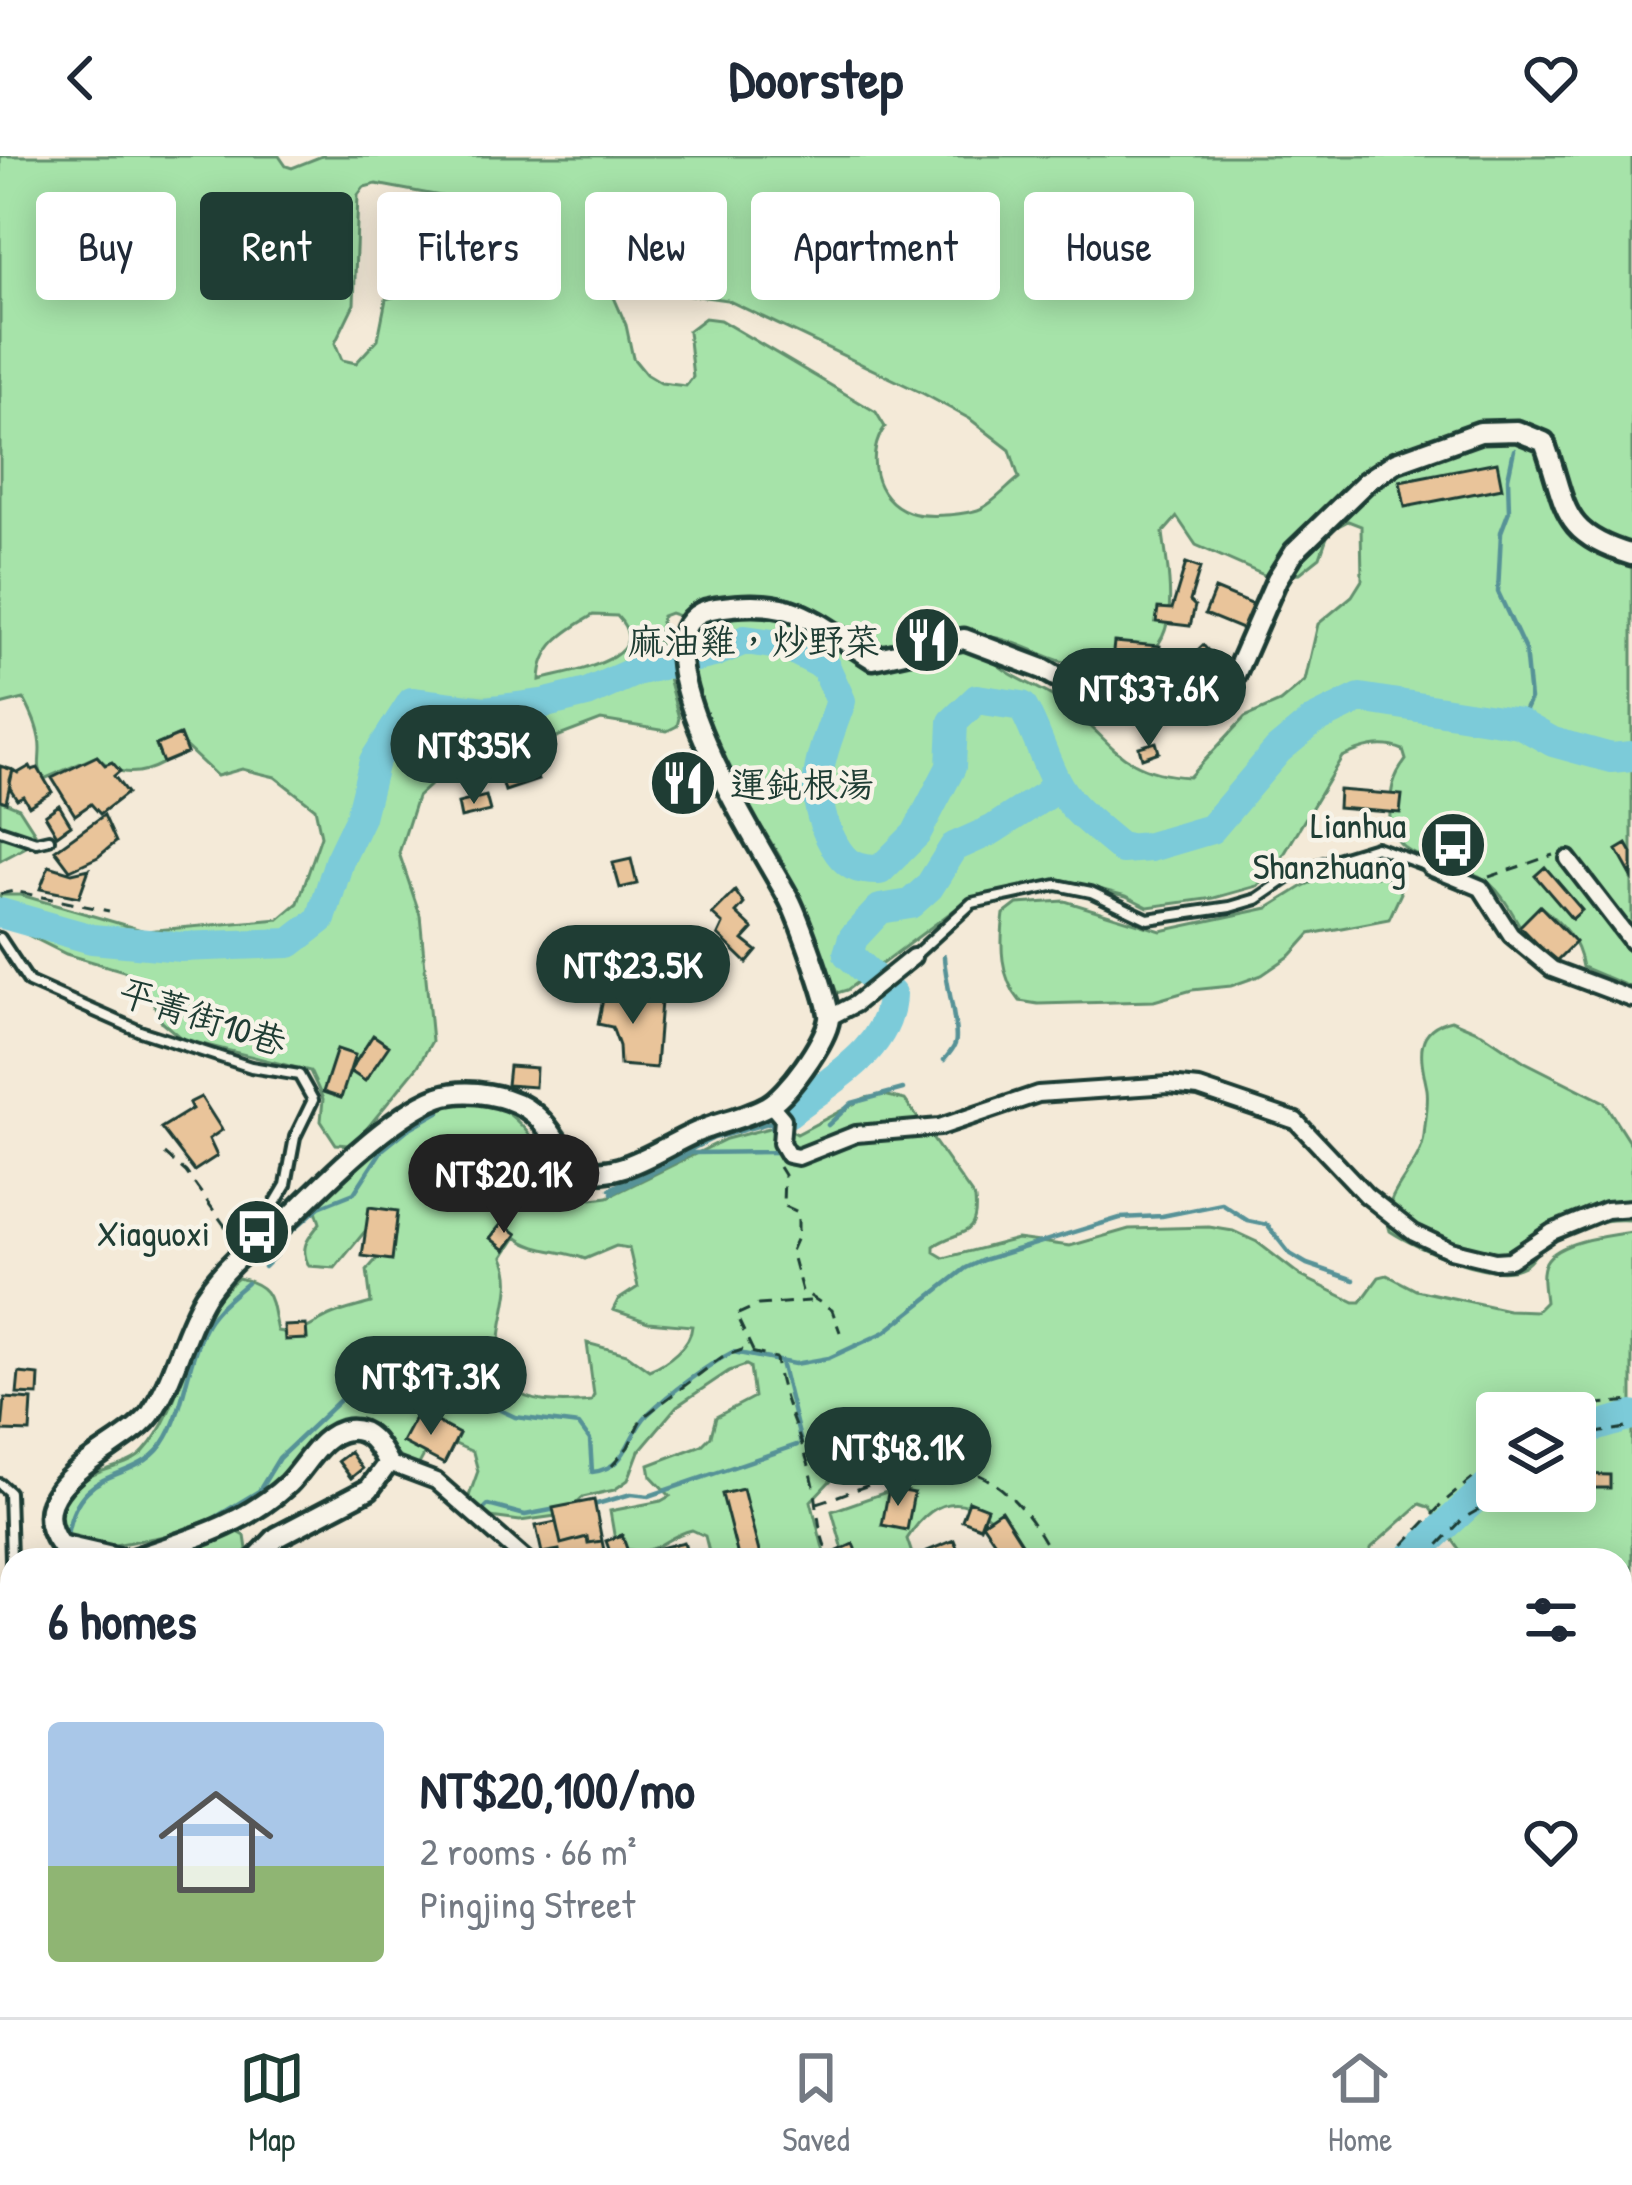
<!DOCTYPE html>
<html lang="en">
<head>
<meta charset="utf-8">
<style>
	body { margin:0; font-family:"Patrick Hand","LXGW WenKai TC",sans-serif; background:#f2f2f3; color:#1f2937; height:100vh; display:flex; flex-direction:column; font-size:45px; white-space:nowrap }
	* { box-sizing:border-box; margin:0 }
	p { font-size:39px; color:#747a83 }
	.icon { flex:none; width:66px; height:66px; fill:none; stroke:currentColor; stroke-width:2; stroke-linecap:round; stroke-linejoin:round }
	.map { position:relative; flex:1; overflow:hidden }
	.panel { position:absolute; left:0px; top:1392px; width:1632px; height:471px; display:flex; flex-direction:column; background:#fff; border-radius:36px 36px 0 0; box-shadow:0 6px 30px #0003 }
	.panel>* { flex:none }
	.hud { position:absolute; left:36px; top:36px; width:1560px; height:108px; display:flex; gap:24px }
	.tools { position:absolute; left:1476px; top:1236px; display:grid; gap:24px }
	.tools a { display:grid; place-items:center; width:120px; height:120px; border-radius:12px; background:#fff; box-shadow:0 6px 30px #0003; font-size:60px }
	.price { position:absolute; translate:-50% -102px; padding:0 27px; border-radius:42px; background:#1f3d34; color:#fff; font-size:39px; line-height:78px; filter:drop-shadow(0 3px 6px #0008) }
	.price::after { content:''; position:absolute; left:50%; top:72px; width:36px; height:27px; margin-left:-18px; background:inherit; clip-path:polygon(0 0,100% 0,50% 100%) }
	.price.active { background:#222; color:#fff }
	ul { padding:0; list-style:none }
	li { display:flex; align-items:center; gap:36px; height:300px; padding:0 48px }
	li+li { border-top:3px solid #e0e1e3 }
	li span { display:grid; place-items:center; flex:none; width:336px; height:240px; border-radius:12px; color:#555 }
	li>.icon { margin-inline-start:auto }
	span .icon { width:144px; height:144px; fill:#fffc; stroke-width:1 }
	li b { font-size:51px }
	h2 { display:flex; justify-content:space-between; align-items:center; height:144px; padding:0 48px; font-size:51px }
	.tag { padding:0 42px; border-radius:12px; background:#fff; box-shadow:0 6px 30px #0003; font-size:42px; line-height:108px }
	.tag.active { background:#1f3d34; color:#fff }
	header { display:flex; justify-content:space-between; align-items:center; height:156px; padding:0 48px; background:#fff; font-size:54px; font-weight:800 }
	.tab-bar { display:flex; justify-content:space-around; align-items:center; height:168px; border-top:3px solid #e0e1e3; background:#fff; font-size:33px; color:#747a83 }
	.tab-bar a { display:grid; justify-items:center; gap:6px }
	.tab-bar .active { color:#1f3d34 }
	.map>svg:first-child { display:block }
	.green { fill:#a6e3a9; stroke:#62906e; stroke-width:3; fill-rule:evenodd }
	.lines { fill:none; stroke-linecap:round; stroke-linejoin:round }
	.stream { stroke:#579297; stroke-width:4.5 }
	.river { stroke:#7ccbd9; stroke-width:30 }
	.building { fill:#e9c49a; stroke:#1f3d34; stroke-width:3 }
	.lane-casing { stroke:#1f3d34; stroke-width:16 }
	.street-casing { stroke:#1f3d34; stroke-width:22 }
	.secondary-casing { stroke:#1f3d34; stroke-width:27 }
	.path { stroke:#1f3d34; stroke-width:3; stroke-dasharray:12 9; stroke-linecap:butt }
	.lane { stroke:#f7f3e8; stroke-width:8 }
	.street { stroke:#f7f3e8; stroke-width:14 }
	.secondary { stroke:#f7f3e8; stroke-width:18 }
	.labels { text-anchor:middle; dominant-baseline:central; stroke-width:9; stroke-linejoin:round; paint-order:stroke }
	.poi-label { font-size:36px; fill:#1f3d34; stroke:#f7f3e8; text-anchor:end }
	.street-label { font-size:36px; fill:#1f3d34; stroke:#f7f3e8 }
</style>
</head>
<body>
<header><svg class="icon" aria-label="back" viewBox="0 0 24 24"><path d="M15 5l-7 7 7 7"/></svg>Doorstep<svg class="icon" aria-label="heart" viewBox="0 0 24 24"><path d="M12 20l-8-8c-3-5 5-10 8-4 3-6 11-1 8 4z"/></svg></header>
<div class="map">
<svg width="1632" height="1861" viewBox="0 0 1632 1861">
	<rect width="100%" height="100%" fill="#f4ead8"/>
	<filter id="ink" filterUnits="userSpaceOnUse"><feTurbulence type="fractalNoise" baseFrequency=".00833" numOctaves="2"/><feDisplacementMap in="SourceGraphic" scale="24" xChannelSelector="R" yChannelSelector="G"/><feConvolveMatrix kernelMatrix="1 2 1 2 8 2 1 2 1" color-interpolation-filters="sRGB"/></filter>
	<g filter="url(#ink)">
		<path class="green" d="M0,0h279l7,10 6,2 30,-12h1310v832l-50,-21c-5,-29 -19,-42 -41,-60l-21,19c-11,-19 -21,-39 -41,-50 -36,-17 -92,-15 -89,-64 1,-22 2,-34 16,-52l-3,-10c-22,-9 -41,-2 -61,7l-68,114 -17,15 -43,12 -66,9 -22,-11 -66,-17 -91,20 -122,91 -10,3 -57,-136 -56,-91 -32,-90 -2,-33 -11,-27 -9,-3 -8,3 -4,25 21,77 -2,8 -10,5 -66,-11 -60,23h-16l-33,14 -40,8 -35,32 -18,56 21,62 12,126 -14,25 -54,66 -16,13 -12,-1 -15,-23 2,-22 -13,-28 -128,-32 -20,-17 -15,-33 -23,-18 -58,-17 -66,-33v-26h21l124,36 134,-12 19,-16 23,-67 -6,-28 -40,-31 -33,-8 -25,7 -33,-31 -5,-10 -23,10 7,18c-24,13 -47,15 -66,-7l-53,23c-7,-12 -4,-16 -4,-30 0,-18 -8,-35 -16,-50l-24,6zM376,28l145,27 13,7 13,19 -8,33 -52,24 -69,-4 -32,9 -8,40 -22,24 -14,-3 -7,-17 19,-39 4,-109 6,-8zM628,109l56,29 43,6 197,94 46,25 40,31 9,28c-13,10 -30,30 -45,33 -15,4 -51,7 -65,1 -36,-13 -44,-58 -24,-85l-9,-15 -156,-92 -15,-2 -17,13 5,46 -7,9 -25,-3 -15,-9 -13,-16 -7,-33 -16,-37 4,-21zM1177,361l19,28 68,30 36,-2 20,-16 9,-26 19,-10 13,5 1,54 -10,16 -34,28 -13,57 -25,21 -35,15 -56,60c-76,-4 -79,-44 -132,-78 -28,-18 -44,-19 -71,-44l6,-18c26,4 47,18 72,25 29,9 45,10 73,-1 47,-19 31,-87 26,-128zM593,459l24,1c42,44 -50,56 -77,64 1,-35 26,-49 53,-65z
			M0,644l19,8 16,25 -5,12 -30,16z
			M1338,716l55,6 8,15 -12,26 -79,15 -19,21 -29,20 -31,11 -39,4 -38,11 -116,3 -18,-3c-20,-24 -20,-56 -16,-87l13,-10 48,-3 96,30 107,-23 37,-23z
			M1451,864l31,13 43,29 79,40 28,44v74c-27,-2 -68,5 -89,25 -7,7 -11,17 -19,21 -29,17 -109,-18 -134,-35 -13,-36 31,-62 34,-95 1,-15 5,-33 3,-47 -6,-30 -15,-60 24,-69z
			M884,939l21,5 70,99c4,41 -17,30 -41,47v6l10,6 73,-19 53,7 59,-17 80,-2 24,4 24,11 44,34 53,26h7l18,-25 8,-2 29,15 92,20 28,1 9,-9c-1,-12 -5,-29 1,-40 11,-21 65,-27 86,-30v526l-12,1v-199h-153l-38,-53 -9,-3 -48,43 -8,13h-339c-32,-51 -78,-86 -118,-21l7,21h-68l-14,-49 89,-31v-23l-8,-30 -13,-6h-13l-76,80 15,59h-65l-19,-71 -19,5 16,66h-28l-6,-24 -13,-6c-33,8 -35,31 -76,16l-6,-35 51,-10 9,-5 -19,-20 -2,-11 53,-20 9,-9 5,-19 38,-20 -4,-30 -4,-2 -17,6 -52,35 -38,45 -11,29 -14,10 -31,7 -20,18 -43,6 -37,-5 -15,-17 10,-28 -5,-19 -38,-17 -18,33 -25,-9 -38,-36 -105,82 -84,31 -67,12 -31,-8 -7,-13 -1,-18c8,-10 15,-22 25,-29 17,-13 45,-12 60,-29 44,-47 39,-132 94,-173 36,8 32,21 39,53 26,6 33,-7 55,-16 12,-5 26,-8 39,-12l-4,-33 20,-23 -12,-28 -40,49 -26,-2c-10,-20 -1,-27 11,-43l-7,-22c51,-47 142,-148 209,-75 24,26 35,59 70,73l16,-2 118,-58 55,-14 16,9 68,-36zM516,1081c20,16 45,12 69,22l31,-13 13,2 9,39 -20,13 -5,10 35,12 44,4c-1,19 -25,37 -43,44l-22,-16 -40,-11 7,52 -3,6c-74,7 -104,-9 -87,-88 4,-21 8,-36 -1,-56zM1497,1257h78v78h-78z
			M238,1376l7,4 2,13 -7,11h-90z
			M1632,1616v245h-374l-6,-10h368v-234z
			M12,1619v232h16l-1,10h-27v-241z
			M50,1851h208l-1,10h-210z
			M345,1851h378v10h-379z
			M860,1851h137l-4,10h-141z"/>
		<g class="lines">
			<path class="stream" d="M1514,294l-6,28 1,33 -8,21 -3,60 27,58 5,49 -11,24
				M944,904c4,-5 9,-10 11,-16 5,-12 -11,-69 -11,-88
				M828,969l24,-22 51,-14
				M610,1033l104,-51 58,-16 3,30 -84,1 -79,40
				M293,1074l26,-23 35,-14 28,-43 26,-21 32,-18
				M264,1111l12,-12
				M781,1206l20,81
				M590,1350l41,-12 18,2 148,-51
				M481,1356l7,-7 37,10 47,-9
				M187,1375l16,-6 56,-34 20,-33 78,-74 28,-6 54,20 44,4 32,15 64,8 11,15 2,32c37,-4 34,-36 56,-58 23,-22 56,-47 85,-62l62,12 34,-6 56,-26 81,-64 17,-8 137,-42 42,-2 60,-12 26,17 19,4 23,29 17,10 47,16
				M67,1379c13,-77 72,-47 100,-98 18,-32 20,-73 36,-106 9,-20 28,-34 44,-48
				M166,1404l25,-10
				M0,1796l12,-33
				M1056,1851l2,10
				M597,1861l2,-10"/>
			<path class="river" d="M0,757l92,26 89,8 109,-4 31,-24 18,-58 21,-44 14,-56 38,-59 73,9 57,-7 45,-11 49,-22 78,-18 31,-13 41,6 39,20 16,35c-19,55 -38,89 -7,144 12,21 22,25 46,25l36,-36 35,-67 2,-45 24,-23 45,7c15,25 22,56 37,81 15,25 41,43 63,62l28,-2 61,-18 67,-79 35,-29 47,-23 159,25 34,19 58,16 21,-2
				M788,957c39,-31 103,-63 103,-119l-43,-40 5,-16 27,-29 30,-5 19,-17 25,-40 38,-17 54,-35 10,-12
				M1575,1277l57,-17
				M1408,1404l89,-82"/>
		</g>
		<path class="building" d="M1497,306l5,26 -97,19 -5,-26z
			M1186,407l14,5 -10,33 5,5 -5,20 -34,-4 2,-14 14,1z
			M1215,433l39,16 -10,25 -39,-16z
			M1114,486l46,4 -3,29 -46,-4z
			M1203,489l17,19 -27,26 -17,-19z
			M180,579l7,18 -24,10 -7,-18z
			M1156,586l3,10 -17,6 -3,-11z
			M97,600l8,9 7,-3 8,9 -6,5 13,17 -27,21 -9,-10 -16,11 -23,-37z
			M533,608l5,16 -33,11 -5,-17z
			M0,610l13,4 -7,32 -6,-2z
			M30,610l2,4 6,-2 14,24 -23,14 -6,-10 -6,3 -7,-11v-8l3,-10 5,3z
			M1339,634l63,5 -2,18 -62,-5z
			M486,640l4,15 -29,7 -3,-15z
			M59,649l12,20 -14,10 -12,-20z
			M104,659l12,27 -18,15 -28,13 -15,-20z
			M1627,688l5,9v24l-15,-27z
			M631,703l6,25 -17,4 -7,-25z
			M49,710l23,7 17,-4 -10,28 -39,-8z
			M1545,711l37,43 -10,9 -37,-43z
			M735,735l9,13 -8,9 17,16 -10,11 14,11 -10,12 -29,-28 5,-11 -11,-10z
			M1540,750l35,36 -20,20 -35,-36z
			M605,833l56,12 -5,67 -36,-3 -1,-19 -7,-19 -14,-3z
			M373,879l16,11 -24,35 -15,-10z
			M337,893l18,6 -14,43 -18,-6z
			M509,910l27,2 -1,19 -28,-2z
			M201,941l21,33 -13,9 8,17 -23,15 -33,-43 31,-19 -3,-6z
			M434,989l31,4 -5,29 -30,-5z
			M369,1051l29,4 -6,49 -30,-4z
			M502,1067l15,11 -12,16 -15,-12z
			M306,1169l1,14 -22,1 -1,-14z
			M19,1217l20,2 -1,20 -21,-1z
			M5,1242l27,2 -2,32 -28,-1z
			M418,1256l41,22 -15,30 -42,-22z
			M350,1296l12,17 -11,9 -13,-17z
			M1575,1318l35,1v13h-35z
			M889,1332l25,5 -7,37 -25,-5z
			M743,1333l18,71h-22l-17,-66z
			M594,1344l8,41 -14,2 -1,-6 -26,7 -8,-36z
			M969,1345l18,7 -7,19 -18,-7z
			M1001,1354l26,41 -14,9h-6l-25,-37z
			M556,1366l5,22 26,-7 1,6 14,-2 4,19h-45l-2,-10 -17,3 -6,-27z
			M622,1379l9,25h-18l-7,-19z
			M954,1384l8,20h-32l-3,-9z
			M684,1386l5,18h-38l-3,-9z
			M853,1388l7,16h-18l-4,-9z
			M1321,1854l1,7h-33v-2z"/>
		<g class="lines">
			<defs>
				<path id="lane" d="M0,674l36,12 13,-3
					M0,782l29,44 111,49 111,36 48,8 14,25 -18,37 -9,48 -32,54
					M914,800l58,-53 85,-18 34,7 57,27 82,-12 27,-8 41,-28 78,-24 54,20
					M0,1328l9,8 3,100"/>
				<path id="street" d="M1568,703l64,83
					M1430,711l51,21 30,47 41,34 80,30
					M830,861l25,-13 58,-47
					M771,949l12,14 -2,24 7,12 10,2 58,-23 84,-7 98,-33 131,-9 30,3 97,33 70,74 48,38 36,17 45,11 15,-1 42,-28 54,-22 26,-2
					M388,1307l48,18 90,79
					M1620,1610h12"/>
				<path id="secondary" d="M125,1404l-65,-15c-46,-63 69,-96 92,-133 23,-35 31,-80 53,-116 11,-16 27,-34 43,-47 8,-6 16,-6 23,-13 41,-41 115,-119 168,-139 28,-10 73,-2 95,17 16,13 27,35 39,51 40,24 95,-24 134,-37 19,-7 42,-12 60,-22 20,-10 59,-65 62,-87 2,-13 -32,-105 -40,-120 -23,-44 -176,-277 -73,-291 78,-12 94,11 157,51l91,-20 79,30 43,25 109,11 25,-13 15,-17 42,-96 17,-27 72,-70 30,-20 84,-30 37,-1 27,11c24,64 13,91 88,113
					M131,1404c57,-20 112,-34 157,-76 18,-18 33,-51 60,-54 22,-2 31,17 40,33l-19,26 -92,48 -22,23
					M38,1861l1,-10"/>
			</defs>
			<use href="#lane" class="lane-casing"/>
			<use href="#street" class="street-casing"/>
			<use href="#secondary" class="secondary-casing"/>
			<path class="path" d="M1489,721l64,-22
				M0,738l14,-3 95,20
				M165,998l21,18 49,68
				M779,1011l5,8 -1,30 15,7v23l-7,16 11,40 30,19 8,22
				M753,1195l-17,-36 22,-10 52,-4
				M1575,1257l24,-9 33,-3
				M1575,1288l21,-11 36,-6
				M612,1310l16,-19 13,-28 81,-62 20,-7 34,8c4,42 26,78 36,119 7,28 4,58 20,83
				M817,1347c31,-9 87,-34 118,-36 60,-3 95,45 119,93
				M1389,1404l56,-59 52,-43
				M1424,1404l40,-42 21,-12 16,-15
				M1183,1851l32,1 -1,9"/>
			<use href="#lane" class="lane"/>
			<use href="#street" class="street"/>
			<use href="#secondary" class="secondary"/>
		</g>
	</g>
	<defs>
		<symbol id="restaurant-disc" viewBox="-11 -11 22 22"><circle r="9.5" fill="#1f3d34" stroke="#f7f3e8"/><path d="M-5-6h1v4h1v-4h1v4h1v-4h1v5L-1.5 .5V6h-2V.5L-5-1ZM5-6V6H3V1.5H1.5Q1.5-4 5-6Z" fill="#fff"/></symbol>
		<symbol id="bus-disc" viewBox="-11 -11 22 22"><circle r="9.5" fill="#1f3d34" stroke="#f7f3e8"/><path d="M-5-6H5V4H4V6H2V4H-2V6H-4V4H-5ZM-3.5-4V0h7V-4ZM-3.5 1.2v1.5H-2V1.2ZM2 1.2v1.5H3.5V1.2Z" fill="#fff"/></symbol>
	</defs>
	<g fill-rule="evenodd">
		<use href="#restaurant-disc" x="889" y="446" width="76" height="76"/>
		<use href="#restaurant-disc" x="645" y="589" width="76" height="76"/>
		<use href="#bus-disc" x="1415" y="651" width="76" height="76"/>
		<use href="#bus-disc" x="219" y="1038" width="76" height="76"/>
	</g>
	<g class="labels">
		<g class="poi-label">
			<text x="880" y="484">麻油雞，炒野菜</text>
			<text x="730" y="627" text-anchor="start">運鈍根湯</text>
			<text x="1406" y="668">Lianhua<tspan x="1406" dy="41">Shanzhuang</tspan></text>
			<text x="210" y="1076">Xiaguoxi</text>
		</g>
		<g class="street-label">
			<text transform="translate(203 860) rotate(18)">平菁街10巷</text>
		</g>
	</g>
</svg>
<div class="tools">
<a><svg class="icon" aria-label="layers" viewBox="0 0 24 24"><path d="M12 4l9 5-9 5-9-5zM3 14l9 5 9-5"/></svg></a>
</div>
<b class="price" style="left:1149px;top:594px">NT$37.6K</b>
<b class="price" style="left:474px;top:651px">NT$35K</b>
<b class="price" style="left:633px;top:871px">NT$23.5K</b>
<b class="price active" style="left:504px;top:1080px">NT$20.1K</b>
<b class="price" style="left:431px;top:1282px">NT$17.3K</b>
<b class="price" style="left:898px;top:1353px">NT$48.1K</b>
<div class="hud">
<a class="tag">Buy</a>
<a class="tag active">Rent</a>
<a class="tag">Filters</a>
<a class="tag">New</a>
<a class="tag">Apartment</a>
<a class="tag">House</a>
</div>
<section class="panel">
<h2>6 homes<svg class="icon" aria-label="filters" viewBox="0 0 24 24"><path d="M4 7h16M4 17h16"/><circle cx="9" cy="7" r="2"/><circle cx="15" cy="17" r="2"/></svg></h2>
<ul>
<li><span style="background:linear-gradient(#a9c7e8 60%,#8fb573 0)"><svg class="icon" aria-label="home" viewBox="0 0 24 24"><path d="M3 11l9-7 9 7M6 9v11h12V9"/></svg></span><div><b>NT$20,100/mo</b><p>2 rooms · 66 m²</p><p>Pingjing Street</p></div><svg class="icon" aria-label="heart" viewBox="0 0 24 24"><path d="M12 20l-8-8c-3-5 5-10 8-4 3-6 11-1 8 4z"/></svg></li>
</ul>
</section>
</div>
<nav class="tab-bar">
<a class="active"><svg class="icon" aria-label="map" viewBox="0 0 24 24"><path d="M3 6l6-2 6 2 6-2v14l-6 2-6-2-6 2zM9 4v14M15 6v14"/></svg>Map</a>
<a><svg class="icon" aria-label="saved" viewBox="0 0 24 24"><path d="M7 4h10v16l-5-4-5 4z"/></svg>Saved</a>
<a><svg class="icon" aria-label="home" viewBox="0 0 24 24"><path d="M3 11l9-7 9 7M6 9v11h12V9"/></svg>Home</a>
</nav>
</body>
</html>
